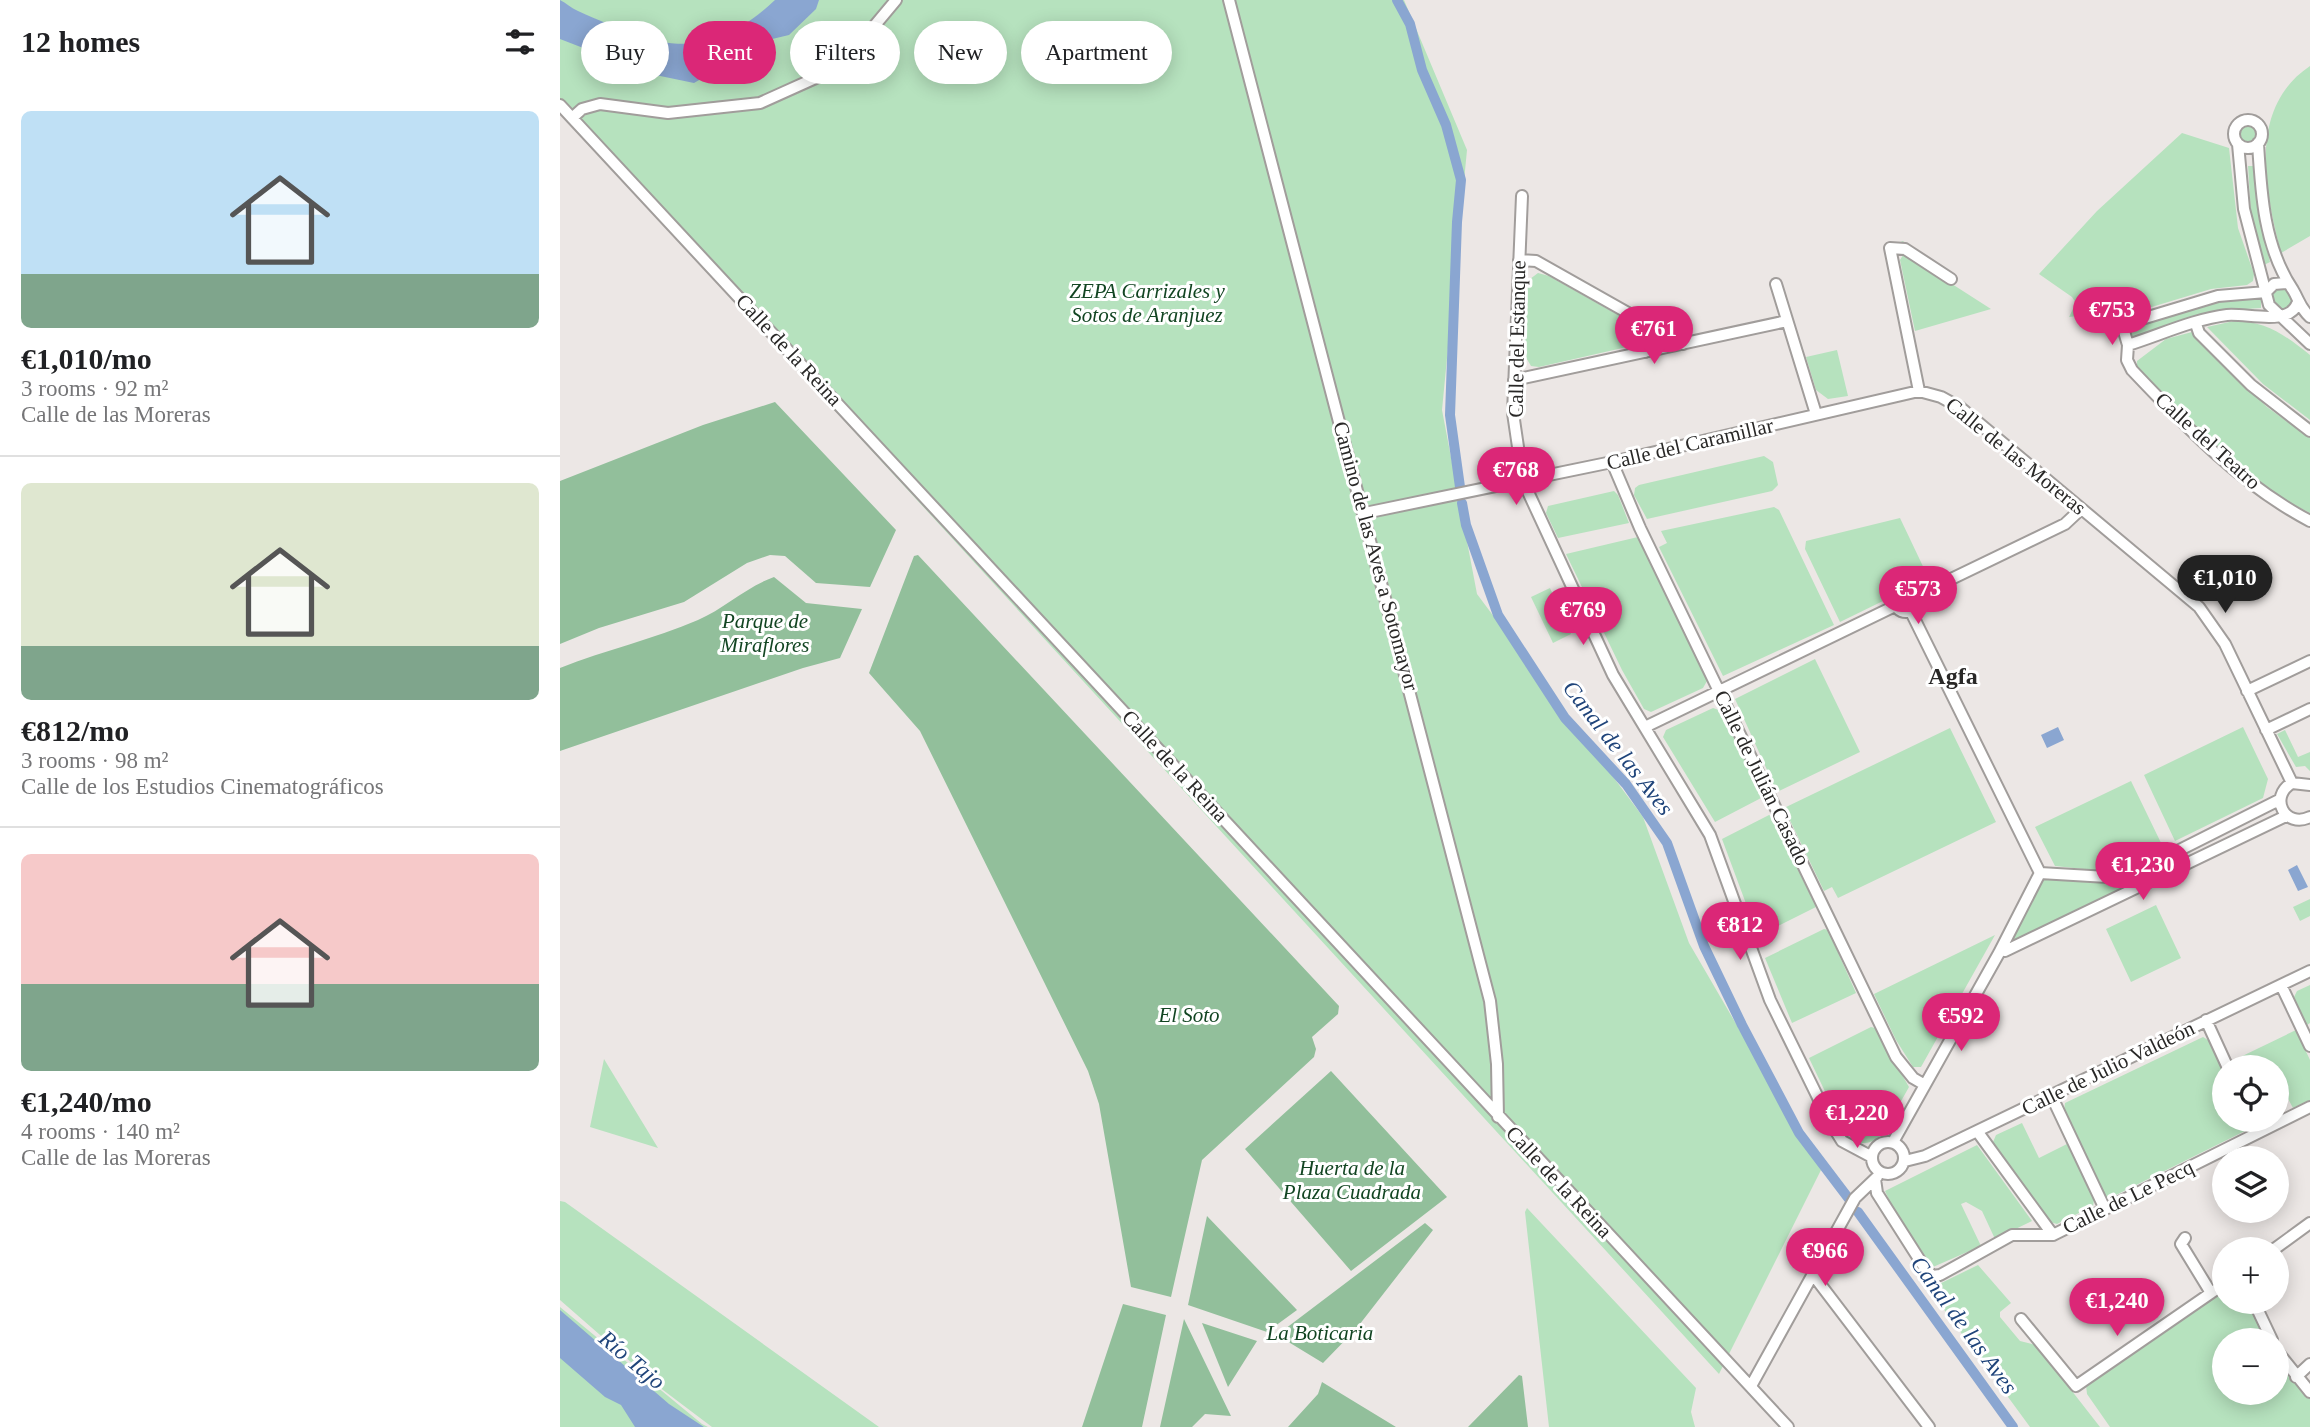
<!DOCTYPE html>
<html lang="en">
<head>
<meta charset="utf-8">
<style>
	body { margin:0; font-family:"Times New Roman",serif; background:#f6f6f6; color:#202124; height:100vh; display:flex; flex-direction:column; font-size:26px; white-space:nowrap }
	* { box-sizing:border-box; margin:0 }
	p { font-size:23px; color:#757577 }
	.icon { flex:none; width:38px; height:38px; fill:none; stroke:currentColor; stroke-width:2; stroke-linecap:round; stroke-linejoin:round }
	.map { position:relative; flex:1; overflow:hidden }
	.details { display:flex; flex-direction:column; background:#fff; width:560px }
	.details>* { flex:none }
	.top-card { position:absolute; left:21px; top:21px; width:665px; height:63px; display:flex; gap:14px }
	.tools { position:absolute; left:1652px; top:1055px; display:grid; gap:14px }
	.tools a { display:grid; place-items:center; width:77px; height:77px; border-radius:50%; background:#fff; box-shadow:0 4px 18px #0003; font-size:35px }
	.price { position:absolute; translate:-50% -60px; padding:0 16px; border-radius:24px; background:#db2777; color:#fff; font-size:23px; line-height:46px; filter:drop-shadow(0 2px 4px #0008) }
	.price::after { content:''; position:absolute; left:50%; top:42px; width:21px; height:16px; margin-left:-10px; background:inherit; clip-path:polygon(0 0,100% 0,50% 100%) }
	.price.active { background:#222; color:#fff }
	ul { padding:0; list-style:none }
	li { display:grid; align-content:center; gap:14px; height:371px; padding:0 21px }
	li+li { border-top:2px solid #e0e0e0 }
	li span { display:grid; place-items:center; height:217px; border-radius:10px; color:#555 }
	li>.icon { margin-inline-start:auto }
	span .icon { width:126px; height:126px; fill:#fffc; stroke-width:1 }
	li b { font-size:30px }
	h2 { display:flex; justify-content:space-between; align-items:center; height:84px; padding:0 21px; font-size:30px }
	.tag { padding:0 24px; border-radius:32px; background:#fff; box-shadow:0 4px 18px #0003; font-size:24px; line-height:63px }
	.tag.active { background:#db2777; color:#fff }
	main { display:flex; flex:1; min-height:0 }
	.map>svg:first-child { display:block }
	.green { fill:#b6e2be }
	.forest { fill:#92bf9b }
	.water { fill:#8aa6d1 }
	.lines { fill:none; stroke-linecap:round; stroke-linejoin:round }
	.canal { stroke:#8aa6d1; stroke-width:10 }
	.street-casing { stroke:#a19d9b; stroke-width:14 }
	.street { stroke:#fff; stroke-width:10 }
	.labels { text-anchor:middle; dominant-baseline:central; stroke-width:6; stroke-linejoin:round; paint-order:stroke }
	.park-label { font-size:21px; font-style:italic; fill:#124522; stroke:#fff }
	.street-label { font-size:21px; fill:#292827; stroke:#fff }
	.water-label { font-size:23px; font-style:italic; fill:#1f447a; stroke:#fff }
	.quarter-label { font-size:24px; font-weight:bold; fill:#292827; stroke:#fff }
</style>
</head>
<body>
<main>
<section class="details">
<h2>12 homes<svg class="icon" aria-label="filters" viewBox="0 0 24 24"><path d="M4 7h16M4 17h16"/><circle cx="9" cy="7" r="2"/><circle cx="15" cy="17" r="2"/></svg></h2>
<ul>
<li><span style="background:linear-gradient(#bfe0f5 75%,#7fa58c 0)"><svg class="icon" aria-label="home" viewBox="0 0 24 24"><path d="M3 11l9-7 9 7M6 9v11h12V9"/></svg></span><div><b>€1,010/mo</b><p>3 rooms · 92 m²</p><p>Calle de las Moreras</p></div></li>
<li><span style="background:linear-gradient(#dfe7d0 75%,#7fa58c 0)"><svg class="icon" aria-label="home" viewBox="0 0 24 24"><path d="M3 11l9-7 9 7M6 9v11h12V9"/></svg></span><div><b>€812/mo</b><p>3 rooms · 98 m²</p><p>Calle de los Estudios Cinematográficos</p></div></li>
<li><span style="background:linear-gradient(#f6c9c9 60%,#7fa58c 0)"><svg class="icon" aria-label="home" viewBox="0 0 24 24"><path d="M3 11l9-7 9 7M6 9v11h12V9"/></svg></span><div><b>€1,240/mo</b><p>4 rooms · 140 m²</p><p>Calle de las Moreras</p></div></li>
</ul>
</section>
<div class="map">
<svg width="1750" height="1427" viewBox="0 0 1750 1427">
	<rect width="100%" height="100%" fill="#ece7e5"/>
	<path class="green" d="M0,0h844l63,150 -25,260 35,184 166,223 46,126 132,227 -102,204 -1159,-1263z
		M1750,66v170l-29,17c-16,-62 -34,-145 29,-187z
		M1678 133a10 10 0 1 1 20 0a10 10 0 1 1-20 0Z
		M1622,133l47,15 9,80 16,46 -1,7 -6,4 -36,4 -122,37 -11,-10 -9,1 7,-14 -4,-6 -33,-23 58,-63z
		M1688,166h6l4,46 12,50 -6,3 -13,-51z
		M1343,241l49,43 39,25 -76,22 -15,-71 3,-5 -5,-12z
		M978,273l11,3 85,48 5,8 -3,9 -9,6 -88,20 -8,-1 -7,-12 2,-72z
		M1711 299a11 11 0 1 1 22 0a11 11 0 1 1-22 0Z
		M1701,298v10l-44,3 -83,28 -6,-9 86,-28z
		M1674,321c33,0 52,15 76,34v65l-47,-36 -56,-57z
		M1632,332l75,75 43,31v75c-68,-33 -120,-92 -173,-145v-7l29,-22z
		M1277,350l11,46 -20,3 -12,-9 -10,-33z
		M1204,456l9,6 5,23 -6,6 -125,28 -13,-24 1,-7 4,-3z
		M1054,491l4,4 11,28 -71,15 -12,-25 2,-7z
		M1214,507l5,3 55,115 -111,51 -64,-129 8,-4 -6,-12z
		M1340,518l29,61 -10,4 -14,-3 -9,3 -13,18 -43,21 -35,-73 1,-8z
		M1078,537l69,144 -4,7 -52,24 -7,-3 -22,-39 -56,-116z
		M990,588l21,46 -18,9 -22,-46z
		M1255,659l45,93 -83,40 -42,-93z
		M1153,708l9,3 41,86 -48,25 -52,-85 3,-7z
		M1683,727l25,52 -5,19 -88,43 -31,-66z
		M1390,728l46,94 -158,76 -6,-11 -8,4 -40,-83z
		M1725,730l13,27 12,-5v19l-5,-5 -9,1 -19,-33z
		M1571,781l32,66 -52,25 -56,-6 -20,-39z
		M1209,815l4,2 43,90 -58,29 -36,-97z
		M1611,859l3,5 -159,77 -5,-4 33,-59 74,5z
		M1750,899v17l-10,5 -7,-14z
		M1596,905l25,53 -50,24 -25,-53z
		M1264,929l4,1 28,63 -64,30 -27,-65z
		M1435,935l-74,132h-8l-17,-27 -22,-46z
		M1750,985v38l-3,2 -13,-28 3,-6z
		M1311,1027l4,1 34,59 -14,25 -11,-8 -6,6 12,11c-8,13 -13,23 -30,22l-17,-14 -34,-71z
		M1736,1030l14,30v40l-17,8 -16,-30v-10l-42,-1 -3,-6z
		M1643,1037c24,11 21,61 21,83h22l1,10 -135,67h-6l-42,-86 1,-8z
		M44,1059l54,89 -68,-21z
		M1462,1123l17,35 28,-14 27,56 -1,6 -36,18 -7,-2 -57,-80 3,-7z
		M1417,1145l55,76 -37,18 -13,-28 -16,-9 -5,2 20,42 -48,21 -36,-50 -12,-26z
		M0,1201l5,1 314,225h-167l-49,-37 -103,-90z
		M967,1208l169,180 -5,24 4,15h-146l-24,-215z
		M1418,1265l33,38 -11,9v5l20,24 16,4 64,82h-70l-101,-138z
		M1664,1288v14h25l19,38h-44v53h53v-35l33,41v28h-200l-23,-33 -1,-9z
		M0,1307l142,117 6,3h-148z"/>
	<path class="forest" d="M215,402l121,128 -26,57 -54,-4 -31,-27 -15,-1 -23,8 -63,39 -85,26 -39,16v-163l143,-56z
		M358,555l421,451 -1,8 -26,23 4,12 -2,8 -112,103 -31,137 -40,-10 -32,-183 -11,-33 -168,-340 -51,-58 45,-117z
		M214,577l32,26 56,6 -22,49 -37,10 -243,83v-83c45,-18 94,-29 138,-48 27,-12 48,-33 76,-43z
		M771,1071l116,126 -96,74 -106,-122z
		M647,1216l90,94 -30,22 -79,-27z
		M865,1223l8,7 -77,99 -33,34 -46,-28z
		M563,1304l43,11 -24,112h-60z
		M624,1319l47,97 -26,-2 -13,13h-32z
		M642,1323l55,18 -29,46z
		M959,1375l3,1 6,51h-60z
		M762,1382l74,45h-108l30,-33z"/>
	<path class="water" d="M0,0c6,3 11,8 18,11 79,35 125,56 197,-11h44l-3,9 -27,26 -21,5 -74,43 -82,-17 -21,-15 -31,-12z
		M1498,727l6,13 -17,8 -6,-13z
		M1737,865l11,22 -10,4 -10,-21z
		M0,1310l109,94 35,23h-69l-14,-22 -16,-8 -45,-39z"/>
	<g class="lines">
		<path class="canal" d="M837,0l13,24 12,46 24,55 15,55 -4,42 -7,193 10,72
			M902,503l4,22 32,90 67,103 61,66 41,59 37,103 38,79 57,108 50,66
			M1298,1212l155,215"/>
		<defs>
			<path id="street" d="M669,0l261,1001 7,63 1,53
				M0,105l1228,1322
				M12,118l10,-9 18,-5 68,9 92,-10 80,-36 56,-67
				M1674 134a14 14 0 1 1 28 0a14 14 0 1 1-28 0Z
				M1698,143c3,51 6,104 35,147 6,10 7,18 17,27
				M1678,144l6,65 25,96 41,39
				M962,196l-9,217 10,68 90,194 97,160 60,165 59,120 13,21 30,16
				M959,260l17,1 147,83
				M1726,283l-12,1 -8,8 -48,4 -93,28 -2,4 5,17c32,-10 66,-26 99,-30 20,-2 62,11 70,-11
				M1216,284l40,130
				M1636,324l3,9 52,52 59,46
				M1568,345l-1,15 5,10c53,56 109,115 178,151
				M1085,352l3,-29
				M954,380l273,-59
				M1359,391l-29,-143 15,1 46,30
				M1052,462l28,66 256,529 17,21 12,7
				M805,513l247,-51 307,-71 22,6 20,11 238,199 26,37 67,139
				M1334 600a12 12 0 1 1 24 0a12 12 0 1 1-24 0Z
				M1358,595l147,-71 16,-15
				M1351,612l129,261
				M1687,691l63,-30
				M1085,727l250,-121
				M1706,730l44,-21
				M1750,785l-18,-2c-24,14 -7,46 18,34
				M1441,949l4,2 281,-135
				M1721,985l29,61
				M1646,1020l22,48
				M1491,1095l54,114
				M1417,1131l76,104
				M1333,1142l106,-189 41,-80 84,5 155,-78
				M1312 1158a16 16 0 1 1 32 0a16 16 0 1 1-32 0Z
				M1345,1161l20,-5 385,-185
				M1315,1179l2,14 49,77 7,6 7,-1 72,-40h41l257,-128
				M1625,1238l-4,6 30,49
				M1713,1250l37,-27
				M1254,1276l115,151
				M1694,1302l18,38
				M1461,1319l55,67 148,-102
				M1717,1351l33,41
				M1736,1377l14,-13
				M1191,1386l104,-188 22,-21"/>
		</defs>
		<use href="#street" class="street-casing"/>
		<use href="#street" class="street"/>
	</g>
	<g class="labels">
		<g class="park-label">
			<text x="587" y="291">ZEPA Carrizales y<tspan x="587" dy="24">Sotos de Aranjuez</tspan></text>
			<text x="205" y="621">Parque de<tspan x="205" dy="24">Miraflores</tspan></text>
			<text x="629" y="1015">El Soto</text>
			<text x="792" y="1168">Huerta de la<tspan x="792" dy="24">Plaza Cuadrada</tspan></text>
			<text x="760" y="1333">La Boticaria</text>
		</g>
		<g class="street-label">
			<text transform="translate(957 339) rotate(-89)">Calle del Estanque</text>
			<text transform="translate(229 350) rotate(47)">Calle de la Reina</text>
			<text transform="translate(1648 441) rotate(42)">Calle del Teatro</text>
			<text transform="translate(1130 444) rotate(-13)">Calle del Caramillar</text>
			<text transform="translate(1456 456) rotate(39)">Calle de las Moreras</text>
			<text transform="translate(816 556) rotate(75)">Camino de las Aves a Sotomayor</text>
			<text transform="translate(615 766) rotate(47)">Calle de la Reina</text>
			<text transform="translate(1202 778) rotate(64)">Calle de Julián Casado</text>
			<text transform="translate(1548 1068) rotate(-26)">Calle de Julio Valdeón</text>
			<text transform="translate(999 1182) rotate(47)">Calle de la Reina</text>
			<text transform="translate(1568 1197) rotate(-26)">Calle de Le Pecq</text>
		</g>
		<g class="water-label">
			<text transform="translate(1058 748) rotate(52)">Canal de las Aves</text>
			<text transform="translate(1404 1325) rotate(54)">Canal de las Aves</text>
			<text transform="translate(72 1360) rotate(40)">Río Tajo</text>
		</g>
		<g class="quarter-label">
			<text x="1393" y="676">Agfa</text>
		</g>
	</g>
</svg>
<div class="tools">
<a><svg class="icon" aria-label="locate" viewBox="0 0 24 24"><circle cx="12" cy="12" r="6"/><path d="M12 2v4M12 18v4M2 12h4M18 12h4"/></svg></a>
<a><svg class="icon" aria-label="layers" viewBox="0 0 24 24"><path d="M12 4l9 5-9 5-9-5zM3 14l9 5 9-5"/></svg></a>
<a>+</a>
<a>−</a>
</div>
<b class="price" style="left:1552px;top:347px">€753</b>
<b class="price" style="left:1094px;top:366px">€761</b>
<b class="price" style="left:956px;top:507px">€768</b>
<b class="price active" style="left:1665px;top:615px">€1,010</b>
<b class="price" style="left:1358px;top:626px">€573</b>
<b class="price" style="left:1023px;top:647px">€769</b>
<b class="price" style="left:1583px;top:902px">€1,230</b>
<b class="price" style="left:1180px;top:962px">€812</b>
<b class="price" style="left:1401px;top:1053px">€592</b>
<b class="price" style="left:1297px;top:1150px">€1,220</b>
<b class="price" style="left:1265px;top:1288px">€966</b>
<b class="price" style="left:1557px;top:1338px">€1,240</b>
<div class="top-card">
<a class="tag">Buy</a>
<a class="tag active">Rent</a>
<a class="tag">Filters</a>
<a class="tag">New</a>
<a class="tag">Apartment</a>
</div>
</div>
</main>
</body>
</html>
